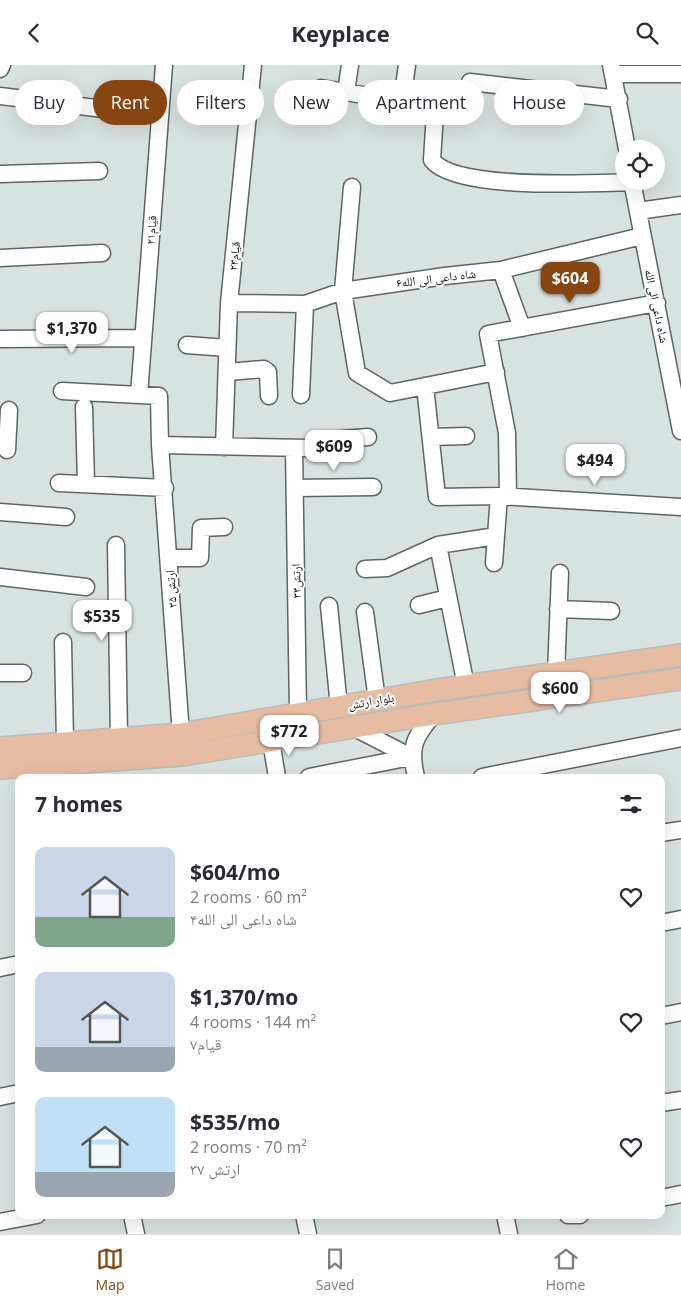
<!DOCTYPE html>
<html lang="en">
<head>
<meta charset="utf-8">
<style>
	body { margin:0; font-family:"Open Sans","Noto Naskh Arabic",sans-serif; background:#f2f2f3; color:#2b2b33; height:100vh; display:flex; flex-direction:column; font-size:19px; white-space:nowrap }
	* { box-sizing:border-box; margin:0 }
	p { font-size:16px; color:#7c7c81 }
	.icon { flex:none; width:28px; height:28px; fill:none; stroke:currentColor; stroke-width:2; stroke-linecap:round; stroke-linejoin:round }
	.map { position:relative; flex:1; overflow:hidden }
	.side { position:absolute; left:15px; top:709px; width:650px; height:445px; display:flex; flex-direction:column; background:#fff; border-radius:10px; box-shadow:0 5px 20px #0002 }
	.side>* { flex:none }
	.guide { position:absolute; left:15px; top:15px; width:651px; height:45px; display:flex; gap:10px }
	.buttons { position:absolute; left:615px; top:75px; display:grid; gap:10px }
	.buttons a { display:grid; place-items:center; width:50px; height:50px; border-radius:50%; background:#fff; box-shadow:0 5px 20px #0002; font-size:25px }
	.price { position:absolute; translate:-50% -42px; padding:0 11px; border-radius:10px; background:#fff; color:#222; font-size:16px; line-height:32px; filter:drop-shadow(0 1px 2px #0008) }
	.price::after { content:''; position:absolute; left:50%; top:30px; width:15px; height:11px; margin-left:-8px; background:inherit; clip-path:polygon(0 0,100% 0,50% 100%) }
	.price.current { background:#864511; color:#fff }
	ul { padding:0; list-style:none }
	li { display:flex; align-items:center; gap:15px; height:125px; padding:0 20px }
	li span { display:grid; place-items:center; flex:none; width:140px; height:100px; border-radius:10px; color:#555 }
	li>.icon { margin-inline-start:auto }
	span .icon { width:60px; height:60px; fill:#fffc; stroke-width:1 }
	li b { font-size:21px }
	h2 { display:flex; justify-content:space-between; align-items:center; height:60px; padding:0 20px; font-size:21px }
	.tag { padding:0 18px; border-radius:22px; background:#fff; box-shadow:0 5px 20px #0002; font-size:18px; line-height:45px }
	.tag.current { background:#864511; color:#fff }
	header { display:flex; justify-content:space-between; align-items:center; height:65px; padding:0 20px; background:#fff; font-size:22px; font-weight:700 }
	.tab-bar { display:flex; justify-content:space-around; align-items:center; height:70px; border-top:1px solid #e1e1e2; background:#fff; font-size:14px; color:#7c7c81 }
	.tab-bar a { display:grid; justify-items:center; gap:2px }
	.tab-bar .current { color:#864511 }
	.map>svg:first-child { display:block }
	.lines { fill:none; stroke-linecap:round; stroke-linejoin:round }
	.minor-casing { stroke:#5d6665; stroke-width:19 }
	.major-casing { stroke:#babcbb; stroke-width:24 }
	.minor { stroke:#fff; stroke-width:16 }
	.major { stroke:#e6bca2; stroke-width:21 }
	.labels { text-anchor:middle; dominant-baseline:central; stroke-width:4; stroke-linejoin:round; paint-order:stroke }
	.street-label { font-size:12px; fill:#0a0e0d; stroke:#fff }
</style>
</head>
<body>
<header><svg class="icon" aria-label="back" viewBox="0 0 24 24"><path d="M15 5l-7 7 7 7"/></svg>Keyplace<svg class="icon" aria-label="search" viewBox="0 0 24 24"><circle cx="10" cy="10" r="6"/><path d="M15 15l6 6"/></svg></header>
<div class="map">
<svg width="681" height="1169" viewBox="0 0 681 1169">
	<rect width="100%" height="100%" fill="#d8e2e0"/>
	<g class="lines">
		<defs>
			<path id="minor" d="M611,0l16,84
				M0,4l2,-4
				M613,9h68
				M470,17l149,17
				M321,23l109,18 5,7 -3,47c23,31 161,23 200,22
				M346,27l4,-27
				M0,31l127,16
				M402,36l5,-36
				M0,109l99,-3
				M632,116l49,250
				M352,122l-9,104 14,82 33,20 106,-21
				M638,146l43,-6
				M0,193l102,-5
				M501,205l21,58
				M229,238l76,1 38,-13 102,-15 56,-6 141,-34
				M0,274l143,-1
				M187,280l40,3
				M227,307l37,-3 4,3 1,24
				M425,321l12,111 62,-1 182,11
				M62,326l97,5 1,49 21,289
				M139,330l25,-330
				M301,330l4,-91
				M84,342l2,77
				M431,372l35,-1
				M160,380l147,3 11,-7 50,-4
				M224,382l5,-144 24,-238
				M294,383l4,266
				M7,385l2,-40
				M59,418l106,5
				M295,423l78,-1
				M508,432l-1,-64 -19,-99 169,-31
				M0,447l66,5
				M116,480l3,194
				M438,480l28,141
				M169,493h31l1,-30 23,-1
				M494,498l5,-67
				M365,504l22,-1 51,-23 58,-9
				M0,512l86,10
				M419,540l29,-7
				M329,541l10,101
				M558,544l53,2
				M365,547l12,88
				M63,577l2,101
				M0,608h23
				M556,609l4,-101
				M353,662l58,30
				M271,676l6,36
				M309,712l102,-20
				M416,712c-7,-30 -2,-40 18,-63
				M482,712l199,-39
				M661,768l20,-3
				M661,858l20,-4
				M0,903l19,-4
				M661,951l20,-4
				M0,1032l19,-4
				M661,1038l20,-3
				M661,1133l20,-4
				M132,1150l4,19
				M304,1150l4,19
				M505,1150l4,19
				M568,1150h12
				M0,1157l37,-7"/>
			<path id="major" d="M0,683l181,-14 256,-44 244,-35
				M0,703l183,-13 251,-41 247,-35"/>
		</defs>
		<use href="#minor" class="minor-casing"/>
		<use href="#major" class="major-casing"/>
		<use href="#minor" class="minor"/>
		<use href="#major" class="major"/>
	</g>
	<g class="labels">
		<g class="street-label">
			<text transform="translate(151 165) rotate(-86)">قیام۲۱</text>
			<text transform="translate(234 191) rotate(-84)">قیام۲۳</text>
			<text transform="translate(436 213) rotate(-7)">شاه داعی الی الله۶</text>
			<text transform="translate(657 241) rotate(78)">شاه داعی الی الله</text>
			<text transform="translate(296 516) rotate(-91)">ارتش۳۳</text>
			<text transform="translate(171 524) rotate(-94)">ارتش ۳۵</text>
			<text transform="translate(371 636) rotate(-10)">بلوار ارتش</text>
		</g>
	</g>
</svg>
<div class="buttons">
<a><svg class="icon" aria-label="locate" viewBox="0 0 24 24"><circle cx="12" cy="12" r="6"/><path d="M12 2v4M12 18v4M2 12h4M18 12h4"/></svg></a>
</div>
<b class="price current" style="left:570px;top:239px">$604</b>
<b class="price" style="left:72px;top:289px">$1,370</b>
<b class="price" style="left:334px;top:407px">$609</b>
<b class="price" style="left:595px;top:421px">$494</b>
<b class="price" style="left:102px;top:577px">$535</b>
<b class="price" style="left:560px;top:649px">$600</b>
<b class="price" style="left:289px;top:692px">$772</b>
<div class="guide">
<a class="tag">Buy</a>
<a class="tag current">Rent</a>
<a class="tag">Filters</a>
<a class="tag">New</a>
<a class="tag">Apartment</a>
<a class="tag">House</a>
</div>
<section class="side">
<h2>7 homes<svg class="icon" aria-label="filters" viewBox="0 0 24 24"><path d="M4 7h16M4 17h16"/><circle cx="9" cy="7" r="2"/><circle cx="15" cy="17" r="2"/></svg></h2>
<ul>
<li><span style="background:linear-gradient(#c9d6e8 70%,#7fa58c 0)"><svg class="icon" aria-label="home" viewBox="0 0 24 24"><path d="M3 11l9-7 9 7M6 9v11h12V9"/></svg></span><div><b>$604/mo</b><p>2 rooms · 60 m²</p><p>شاه داعی الی الله۴</p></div><svg class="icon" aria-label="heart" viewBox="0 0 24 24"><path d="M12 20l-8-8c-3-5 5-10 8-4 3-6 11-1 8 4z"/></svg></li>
<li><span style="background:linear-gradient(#c9d6e8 75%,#9aa5b1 0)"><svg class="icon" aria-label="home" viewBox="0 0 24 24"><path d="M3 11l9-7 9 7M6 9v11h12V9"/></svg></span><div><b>$1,370/mo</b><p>4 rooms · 144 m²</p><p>قیام۷</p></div><svg class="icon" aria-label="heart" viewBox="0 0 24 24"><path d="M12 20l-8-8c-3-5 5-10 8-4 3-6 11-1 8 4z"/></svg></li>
<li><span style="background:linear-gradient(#bfe0f5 75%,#9aa5b1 0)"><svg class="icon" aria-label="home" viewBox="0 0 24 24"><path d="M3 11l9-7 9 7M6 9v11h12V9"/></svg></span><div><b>$535/mo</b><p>2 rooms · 70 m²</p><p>ارتش ۳۷</p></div><svg class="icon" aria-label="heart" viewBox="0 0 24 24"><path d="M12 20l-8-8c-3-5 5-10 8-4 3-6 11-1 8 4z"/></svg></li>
</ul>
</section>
</div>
<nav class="tab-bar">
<a class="current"><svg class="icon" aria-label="map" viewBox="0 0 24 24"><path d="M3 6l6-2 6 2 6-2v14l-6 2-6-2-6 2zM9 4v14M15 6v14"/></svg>Map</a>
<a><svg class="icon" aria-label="saved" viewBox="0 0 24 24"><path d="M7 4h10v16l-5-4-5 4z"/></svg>Saved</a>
<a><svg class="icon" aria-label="home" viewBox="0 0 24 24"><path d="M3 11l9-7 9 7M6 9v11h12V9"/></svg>Home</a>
</nav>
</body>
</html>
